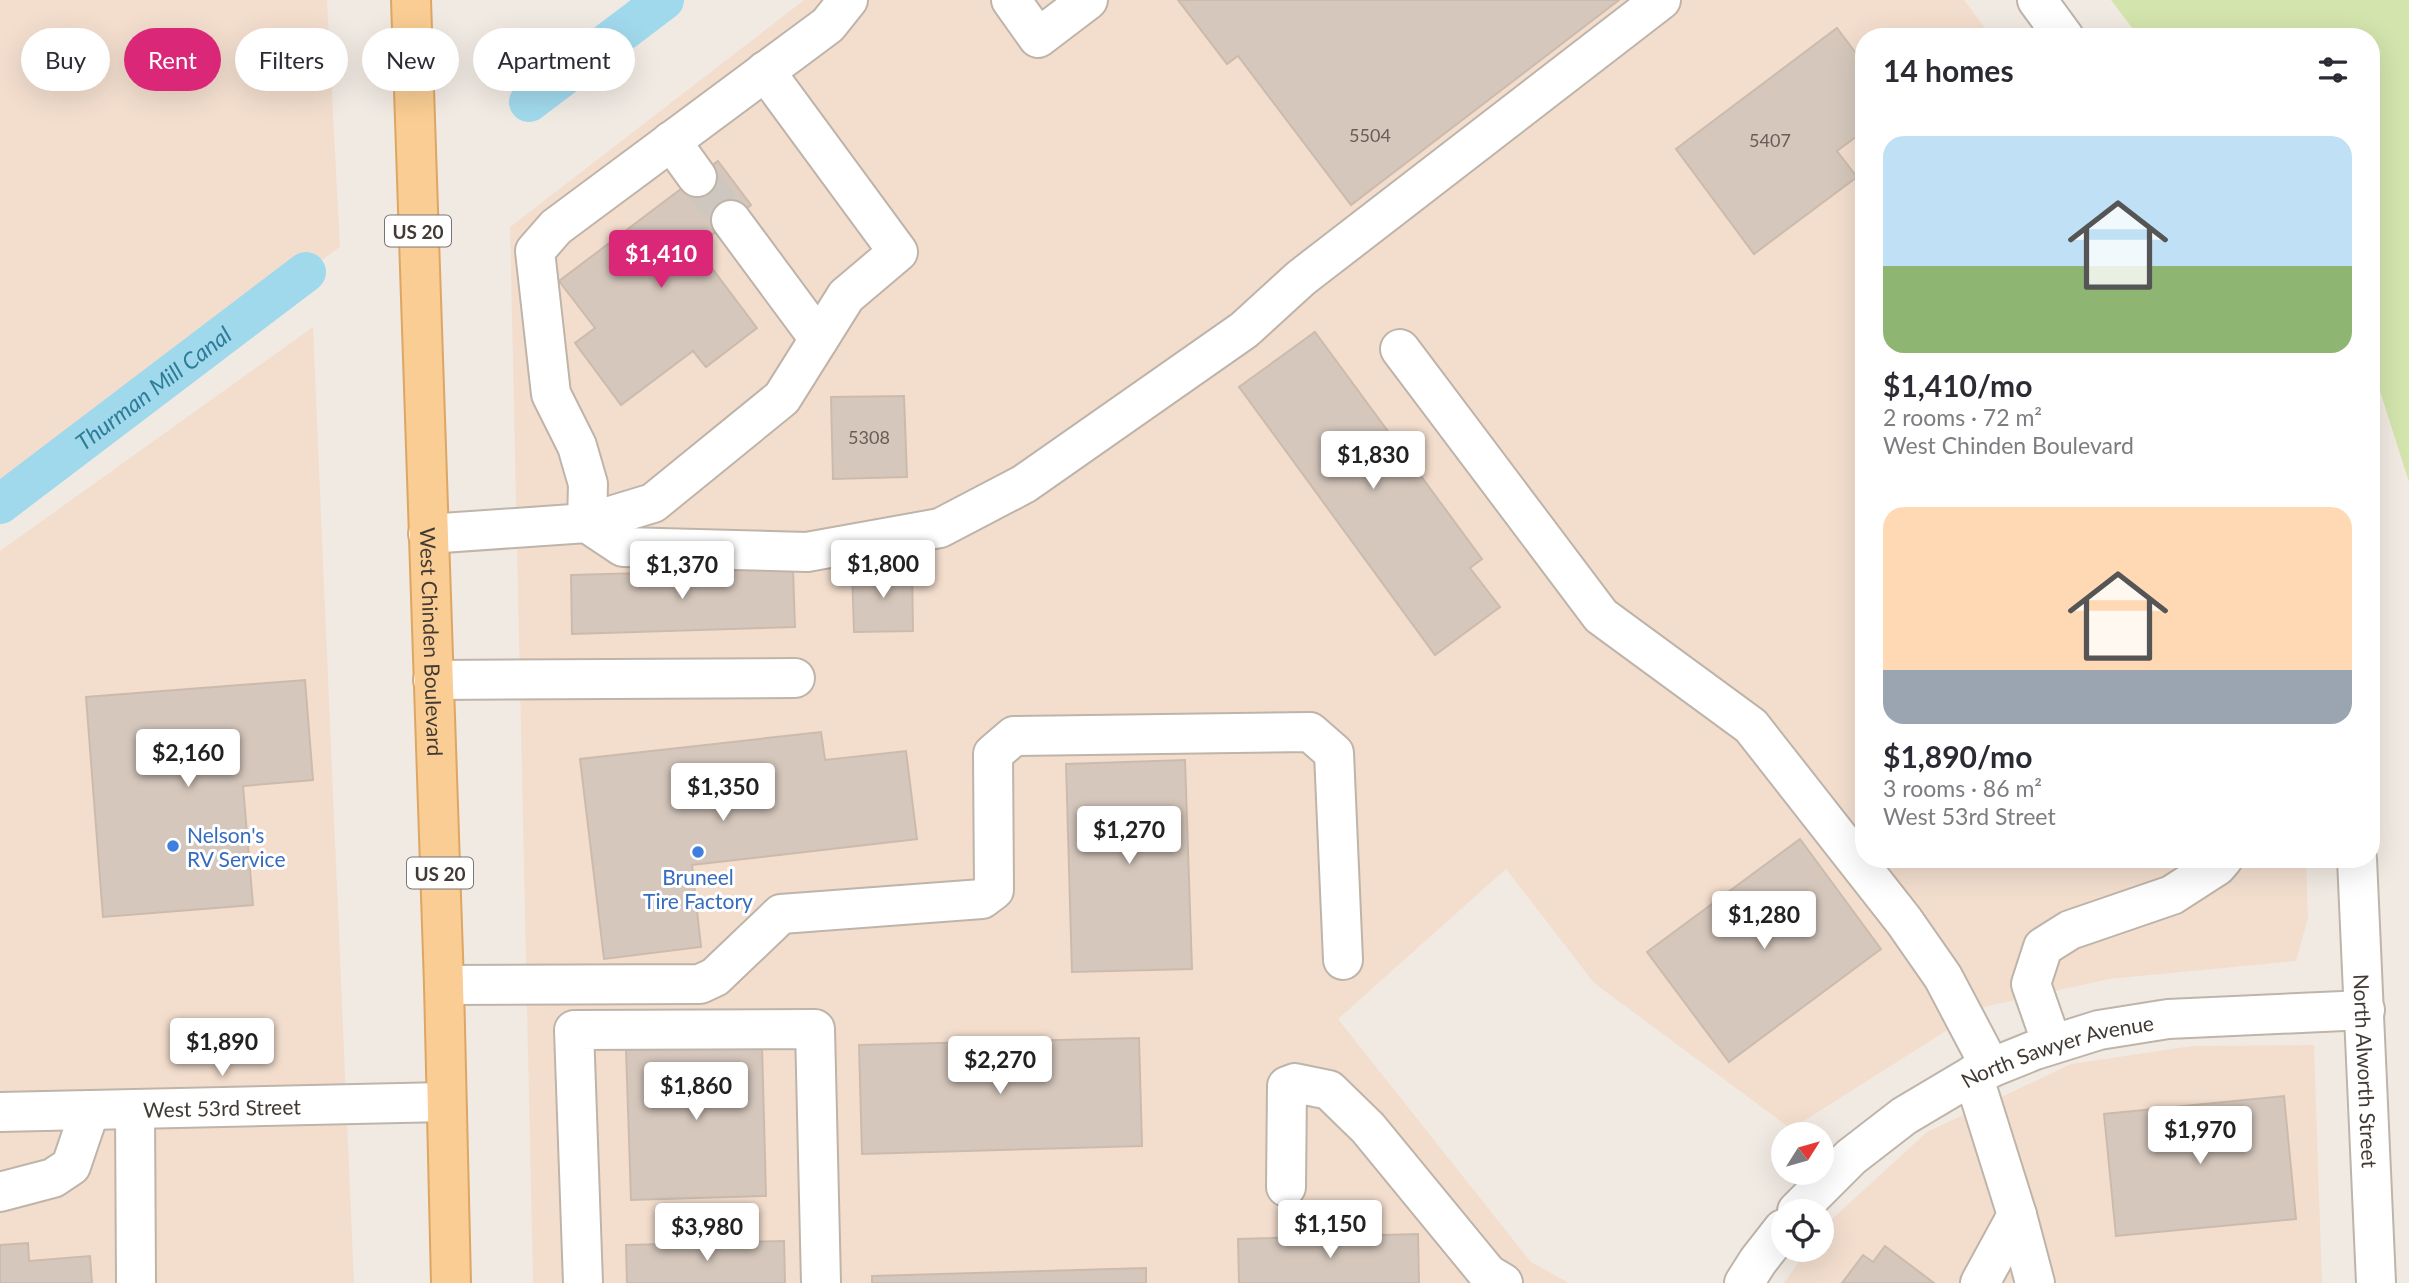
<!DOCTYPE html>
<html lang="en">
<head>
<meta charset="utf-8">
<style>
	body { margin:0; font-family:Lato,sans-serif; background:#f2f2f3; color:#2b2b33; height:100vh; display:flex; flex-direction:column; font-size:26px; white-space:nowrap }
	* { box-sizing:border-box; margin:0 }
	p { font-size:23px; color:#7c7c81 }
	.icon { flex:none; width:38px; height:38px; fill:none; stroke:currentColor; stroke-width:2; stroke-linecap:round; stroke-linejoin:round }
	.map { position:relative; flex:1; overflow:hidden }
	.drawer { position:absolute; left:1855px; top:28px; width:525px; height:840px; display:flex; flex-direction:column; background:#fff; border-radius:28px; box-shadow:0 7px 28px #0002 }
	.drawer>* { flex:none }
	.top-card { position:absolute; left:21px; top:28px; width:665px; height:63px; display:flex; gap:14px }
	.needle { width:46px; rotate:53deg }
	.tools { position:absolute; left:1771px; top:1122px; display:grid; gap:14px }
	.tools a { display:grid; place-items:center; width:63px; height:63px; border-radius:50%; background:#fff; box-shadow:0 7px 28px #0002; font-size:35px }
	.price { position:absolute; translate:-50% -60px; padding:0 16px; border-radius:7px; background:#fff; color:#222; font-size:23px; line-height:46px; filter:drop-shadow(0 2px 4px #0008) }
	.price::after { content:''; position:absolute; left:50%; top:42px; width:21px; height:16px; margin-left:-10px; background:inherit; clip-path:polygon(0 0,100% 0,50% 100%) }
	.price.selected { background:#db2777; color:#fff }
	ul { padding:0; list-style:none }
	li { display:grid; align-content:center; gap:14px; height:371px; padding:0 28px }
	li span { display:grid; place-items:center; height:217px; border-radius:21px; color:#555 }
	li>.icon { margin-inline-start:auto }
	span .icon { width:126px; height:126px; fill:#fffc; stroke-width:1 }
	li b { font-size:30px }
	h2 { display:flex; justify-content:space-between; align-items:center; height:84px; padding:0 28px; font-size:30px }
	.tag { padding:0 24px; border-radius:32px; background:#fff; box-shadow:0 7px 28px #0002; font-size:24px; line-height:63px }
	.tag.selected { background:#db2777; color:#fff }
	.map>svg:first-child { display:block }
	.commercial { fill:#f3dece }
	.green { fill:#d3e4ad }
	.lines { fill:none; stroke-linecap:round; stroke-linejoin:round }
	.canal { stroke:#a1d9ec; stroke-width:40 }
	.building { fill:#d5c7bc; stroke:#ccbbad; stroke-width:2 }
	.minor-tunnel { stroke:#cec7c0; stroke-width:38; stroke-dasharray:38 19; stroke-linecap:butt }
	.minor-casing { stroke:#beb4a9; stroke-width:42 }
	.major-casing { stroke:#dda664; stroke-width:42 }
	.minor { stroke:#fff; stroke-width:38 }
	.major { stroke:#f9cd93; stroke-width:38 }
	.shop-dot { fill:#3f7fe0; stroke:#fff; stroke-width:2.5 }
	.labels { text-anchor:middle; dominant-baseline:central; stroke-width:6; stroke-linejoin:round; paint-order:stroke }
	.number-label { font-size:18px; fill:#675d56 }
	.shield { fill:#fff; stroke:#7b7571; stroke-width:2 }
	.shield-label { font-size:19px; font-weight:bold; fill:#423a34 }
	.street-label { font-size:21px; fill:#423a34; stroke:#fff }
	.shop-label { font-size:21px; fill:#366cbe; stroke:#fff; text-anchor:start }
	.water-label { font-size:23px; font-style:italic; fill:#2f7c99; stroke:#fff }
</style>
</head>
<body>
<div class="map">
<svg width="2409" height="1283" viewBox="0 0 2409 1283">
	<rect width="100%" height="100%" fill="#f1eae3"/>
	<path class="commercial" d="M0,0h327l13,247 -340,248z
		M804,0h1160l28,37h-128v822h442l2,59 -12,43 -187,18 -125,28 -193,122 -197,-146 -88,-114 -168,150 193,243 38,21h-1036l-23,-1056z
		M313,327l41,956h-354v-732z
		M2314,1045l8,238h-538l23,-33h15v-22l105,-96 144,-68 121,-18z"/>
	<path class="green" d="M2111,0h298v482l-38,-119v-326h-232z"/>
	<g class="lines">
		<g class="canal">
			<path d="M529,102l135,-102"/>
			<path id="s1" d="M0,504l306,-232"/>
		</g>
	</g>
	<path class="building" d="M1178,0h441l-268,205 -113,-149 -11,8z
		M1837,28l27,36v67l-27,20 20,26 -103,77 -78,-105z
		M718,161l33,44 -55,42 61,81 -51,39 -13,-16 -72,54 -46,-62 20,-15 -36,-47z
		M1315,332l167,227 -12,9 30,39 -65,48 -196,-268z
		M904,396l3,81 -74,2 -2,-82z
		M912,568l1,63 -59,1 -2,-62z
		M793,569l2,58 -223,7 -1,-59z
		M305,680l8,100 -70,6 10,119 -150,12 -17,-220z
		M821,732l4,28 81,-9 11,88 -225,26 9,82 -97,12 -24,-200z
		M1185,760l7,209 -120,3 -6,-208z
		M1800,839l81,110 -152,113 -82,-110z
		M1139,1038l3,108 -280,8 -3,-109z
		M762,1045l4,151 -135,4 -5,-151z
		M2284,1096l12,123 -180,17 -12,-122z
		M1418,1234l1,49h-180l-1,-44z
		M784,1241l1,42h-158l-1,-38z
		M28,1243l1,18 61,-5 2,27h-92v-38z
		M1885,1246l49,37h-92l21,-28 10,7z
		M1146,1268v15h-274v-7z"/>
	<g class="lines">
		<path class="minor-tunnel" d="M697,177l34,43"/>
		<defs>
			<g id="minor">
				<path d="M1011,0l27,38 50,-38"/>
				<path d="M2037,0l27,37"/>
				<path d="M671,141l26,36"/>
				<path d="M731,220l88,119"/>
				<path d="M1400,349l201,267 150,110 153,195 39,56 48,91"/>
				<path d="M587,523l36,24 184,5 133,-24 84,-44 220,-154 57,-52 360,-278"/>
				<path d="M587,523l66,-20 129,-105 64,-102 52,-44 -133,-181"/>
				<path d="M428,534l159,-11 1,-39 -11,-38 -26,-52 -16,-143 21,-24 272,-202 20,-25"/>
				<path d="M433,680l362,-2"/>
				<path id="s2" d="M2357,859l19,424"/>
				<path d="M444,985l256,-1 15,-7 66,-63 201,-15 12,-9 -1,-136 21,-18 296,-4 24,21 9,207"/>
				<path d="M2052,1044l-21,-60 12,-37 27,-17 102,-35 45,-29 6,-7"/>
				<path d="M1973,1075l44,140 18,68"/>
				<path d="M135,1109l1,174"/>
				<path id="s3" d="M0,1112l446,-10"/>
				<path d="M1286,1187l1,-101 8,-3 34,7 39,38 120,146 15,9"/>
				<path d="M0,1192l53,-14 18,-12 19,-56"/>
				<path id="s4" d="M1797,1211l54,-54 53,-41 69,-41 62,-25 64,-20 69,-11 197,-9"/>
				<path d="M583,1283l-9,-253 241,-1 6,254"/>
				<path d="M1744,1283l14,-22 25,-32"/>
				<path d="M1980,1283l37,-68"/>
			</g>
			<g id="major">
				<path id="s5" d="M411,0l33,985 7,298"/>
			</g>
		</defs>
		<use href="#minor" class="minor-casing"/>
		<use href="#major" class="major-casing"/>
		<use href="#minor" class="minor"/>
		<use href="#major" class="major"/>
	</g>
	<g class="shop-dot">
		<circle cx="173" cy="846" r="7"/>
		<circle cx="698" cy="852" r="7"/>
	</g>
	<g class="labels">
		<g class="number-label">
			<text x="1370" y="135">5504</text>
			<text x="1770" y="140">5407</text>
			<text x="869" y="437">5308</text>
		</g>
		<g class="shield">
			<rect x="385" y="215.5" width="66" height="31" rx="5"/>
			<rect x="407" y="857.5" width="66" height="31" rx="5"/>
		</g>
		<g class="shield-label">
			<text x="418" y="231">US 20</text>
			<text x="440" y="873">US 20</text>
		</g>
		<g class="street-label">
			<text stroke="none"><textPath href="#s5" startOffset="642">West Chinden Boulevard</textPath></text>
			<text stroke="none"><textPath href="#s4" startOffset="312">North Sawyer Avenue</textPath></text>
			<text stroke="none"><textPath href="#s2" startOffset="212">North Alworth Street</textPath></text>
			<text stroke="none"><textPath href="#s3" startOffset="222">West 53rd Street</textPath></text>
		</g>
		<g class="shop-label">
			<text x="187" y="834">Nelson's<tspan x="187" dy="24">RV Service</tspan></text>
			<text x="698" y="876" text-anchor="middle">Bruneel<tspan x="698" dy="24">Tire Factory</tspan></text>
		</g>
		<g class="water-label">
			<text stroke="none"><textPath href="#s1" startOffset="192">Thurman Mill Canal</textPath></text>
		</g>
	</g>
</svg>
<div class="tools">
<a><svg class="needle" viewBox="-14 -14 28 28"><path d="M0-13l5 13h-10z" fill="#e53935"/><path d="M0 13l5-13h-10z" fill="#7c7c81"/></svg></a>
<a><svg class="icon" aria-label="locate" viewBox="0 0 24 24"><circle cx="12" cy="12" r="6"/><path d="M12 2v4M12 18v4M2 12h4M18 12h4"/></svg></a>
</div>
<b class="price selected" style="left:661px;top:290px">$1,410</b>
<b class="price" style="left:1373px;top:491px">$1,830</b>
<b class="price" style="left:883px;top:600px">$1,800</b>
<b class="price" style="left:682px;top:601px">$1,370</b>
<b class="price" style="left:188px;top:789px">$2,160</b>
<b class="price" style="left:723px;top:823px">$1,350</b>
<b class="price" style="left:1129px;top:866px">$1,270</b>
<b class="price" style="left:1764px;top:951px">$1,280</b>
<b class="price" style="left:222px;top:1078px">$1,890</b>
<b class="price" style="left:1000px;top:1096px">$2,270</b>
<b class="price" style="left:696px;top:1122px">$1,860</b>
<b class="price" style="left:2200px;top:1166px">$1,970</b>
<b class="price" style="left:1330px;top:1260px">$1,150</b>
<b class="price" style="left:707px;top:1263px">$3,980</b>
<div class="top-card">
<a class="tag">Buy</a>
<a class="tag selected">Rent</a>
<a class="tag">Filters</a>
<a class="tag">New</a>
<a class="tag">Apartment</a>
</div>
<section class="drawer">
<h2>14 homes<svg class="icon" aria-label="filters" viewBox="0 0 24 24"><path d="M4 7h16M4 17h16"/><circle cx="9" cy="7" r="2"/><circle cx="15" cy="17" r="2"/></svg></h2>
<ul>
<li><span style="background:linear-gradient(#bfe0f5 60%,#8fb573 0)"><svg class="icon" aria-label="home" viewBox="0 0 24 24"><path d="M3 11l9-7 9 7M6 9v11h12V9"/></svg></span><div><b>$1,410/mo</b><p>2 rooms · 72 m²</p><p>West Chinden Boulevard</p></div></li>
<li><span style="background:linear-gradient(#ffd9b3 75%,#9aa5b1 0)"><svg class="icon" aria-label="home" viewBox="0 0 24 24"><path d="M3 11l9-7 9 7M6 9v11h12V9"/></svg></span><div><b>$1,890/mo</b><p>3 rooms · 86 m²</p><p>West 53rd Street</p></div></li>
</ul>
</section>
</div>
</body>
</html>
